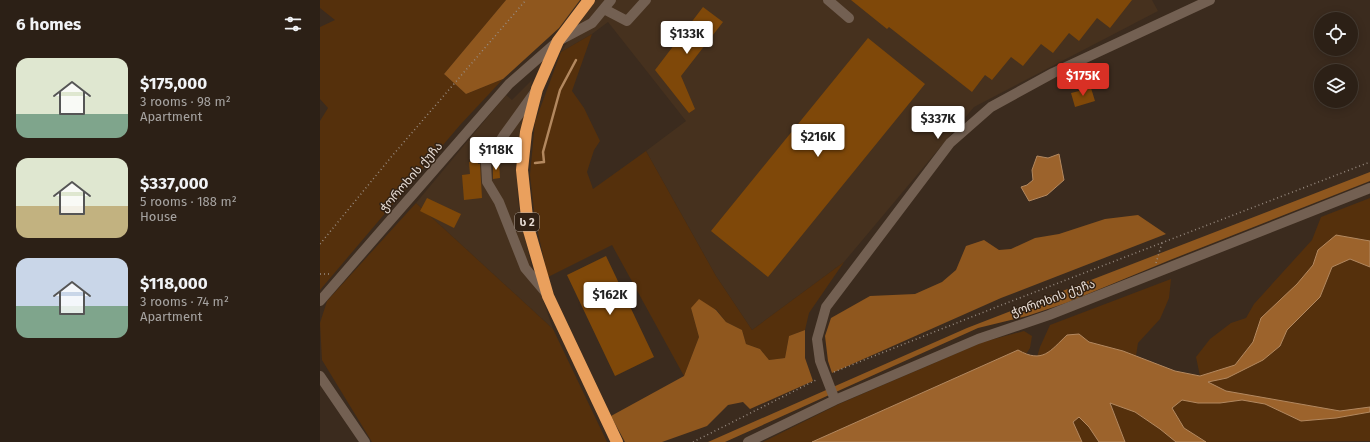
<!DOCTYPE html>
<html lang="en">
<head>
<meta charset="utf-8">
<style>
	body { margin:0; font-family:"Fira Sans","Noto Sans Georgian",sans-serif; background:#382d23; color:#f1f3f6; height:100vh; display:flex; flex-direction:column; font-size:15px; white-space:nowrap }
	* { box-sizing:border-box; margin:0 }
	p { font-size:13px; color:#a6a3a1 }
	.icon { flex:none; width:22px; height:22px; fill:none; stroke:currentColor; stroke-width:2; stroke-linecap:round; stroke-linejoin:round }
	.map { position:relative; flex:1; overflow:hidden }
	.panel { display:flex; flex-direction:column; background:#2c2016; width:320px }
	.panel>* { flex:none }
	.buttons { position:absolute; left:994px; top:12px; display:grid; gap:8px }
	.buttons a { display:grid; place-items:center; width:44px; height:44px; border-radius:50%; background:#2c2016; box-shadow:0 2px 10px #0003,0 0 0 1px #483e35; font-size:20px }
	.price { position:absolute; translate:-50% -34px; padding:0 9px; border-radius:4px; background:#fff; color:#222; font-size:13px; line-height:26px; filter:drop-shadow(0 1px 2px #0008) }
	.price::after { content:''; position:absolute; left:50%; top:24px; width:12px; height:9px; margin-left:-6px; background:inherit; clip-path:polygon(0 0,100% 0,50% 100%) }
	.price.active { background:#d93025; color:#fff }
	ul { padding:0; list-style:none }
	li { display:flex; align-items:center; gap:12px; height:100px; padding:0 16px }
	li span { display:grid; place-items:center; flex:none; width:112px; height:80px; border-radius:12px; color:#555 }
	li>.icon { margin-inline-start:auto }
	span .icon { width:48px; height:48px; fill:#fffc; stroke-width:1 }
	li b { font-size:17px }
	h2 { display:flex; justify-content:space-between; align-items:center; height:48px; padding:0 16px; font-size:17px }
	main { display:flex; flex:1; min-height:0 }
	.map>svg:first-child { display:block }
	.built { fill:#46311e }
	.green { fill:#55300c }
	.forest { fill:#8f571e }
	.water { fill:#9c632c; stroke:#b3885f }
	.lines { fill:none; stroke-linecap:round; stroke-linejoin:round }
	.stream { stroke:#b3885f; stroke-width:2.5 }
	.building { fill:#7f4809 }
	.path { stroke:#988b80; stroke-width:1.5; stroke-dasharray:1 3; stroke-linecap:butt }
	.minor { stroke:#736052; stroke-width:10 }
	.highway { stroke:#eaa05d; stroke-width:12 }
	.labels { text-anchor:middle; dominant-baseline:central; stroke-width:3; stroke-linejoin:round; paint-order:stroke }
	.shield { fill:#312114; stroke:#b1a59b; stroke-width:1 }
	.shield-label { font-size:11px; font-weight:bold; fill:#e8ddd5 }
	.street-label { font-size:12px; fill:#e8ddd5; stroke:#312114 }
</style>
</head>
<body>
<main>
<section class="panel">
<h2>6 homes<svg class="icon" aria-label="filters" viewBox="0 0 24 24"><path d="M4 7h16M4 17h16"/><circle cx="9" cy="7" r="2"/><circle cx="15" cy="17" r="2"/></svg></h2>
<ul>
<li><span style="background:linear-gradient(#dfe7d0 70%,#7fa58c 0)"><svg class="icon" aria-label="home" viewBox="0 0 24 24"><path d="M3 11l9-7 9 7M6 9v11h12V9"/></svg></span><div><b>$175,000</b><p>3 rooms · 98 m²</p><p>Apartment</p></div></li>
<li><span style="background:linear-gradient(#dfe7d0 60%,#c2b280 0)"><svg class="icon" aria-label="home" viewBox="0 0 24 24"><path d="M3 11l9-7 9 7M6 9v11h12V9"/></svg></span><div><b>$337,000</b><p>5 rooms · 188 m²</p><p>House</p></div></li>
<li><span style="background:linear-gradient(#c9d6e8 60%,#7fa58c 0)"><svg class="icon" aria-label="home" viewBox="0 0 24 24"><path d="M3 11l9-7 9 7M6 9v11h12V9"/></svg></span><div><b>$118,000</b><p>3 rooms · 74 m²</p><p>Apartment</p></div></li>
</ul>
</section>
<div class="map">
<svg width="1050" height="442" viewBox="0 0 1050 442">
	<rect width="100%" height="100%" fill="#3b2b1e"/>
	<path class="built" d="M275,0h557l6,11 -184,96 -130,155 -92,68 -36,-54 -70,-125 40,-30 -78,-99 -16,12 -31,18z
		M212,80l-10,47 -5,45 1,30 13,63 22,64 -137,-126 90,-108 6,5z"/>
	<path class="green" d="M0,0h186l-62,74 22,20 37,-15 -43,46 -140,165v-169l8,-13 -8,-9v-72l15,-7 -15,-12z
		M272,34l-20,57 12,17 16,33 -6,9 -7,22 6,17 53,-38 70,125 36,54 92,-68 -35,51 -4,17 -16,6 -4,22 -16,2 -9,-11 -14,-5 -4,-14 -16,-8 -10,-13 -25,-1 8,29 -15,39 -72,-131 -64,32 -13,-58 -5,-44 5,-53 26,-70z
		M1050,198v43l-13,-3 -39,12 -5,15 -14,18 -38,35 -8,24 -18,23 -35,11 -4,-19 14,-18 21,-16 15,-5 8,-14 58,-64 9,-23z
		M96,203l137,126 54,113h-235l-50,-82 -2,-37 7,-22z
		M1030,259l20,8v140l-30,4 -114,-20 -18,-9 19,-4 53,-31 6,-17 34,-33 12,-30z
		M851,279l-2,19 -9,21 -22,24 -2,13 -47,-14 -10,-8 -12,1 -18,18 -12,4 3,-10 10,-22z
		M704,331l8,5 -2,12 -4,6 -8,-4 -206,92h-49l76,-38 144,-62z
		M862,400l16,3h22l22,-3 23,4 36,17 35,-3 34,-6v29l-164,1 -22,-14 -12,-20z
		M790,402l25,10 25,17 16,13h-51z
		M759,417l10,10 10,15h-17l-9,-20z"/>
	<path class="forest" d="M186,0h74l-21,28 -56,51 -37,15 -22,-20z
		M1050,172v9l-200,79 -104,43 -39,13 -49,12 -253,114h-17l259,-114z
		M818,215l28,19 -165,64 -169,75 -4,-12 -3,-25 6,-18 39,-22 45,-2 27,-12 14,-12 10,-24 18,-6 15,10 12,-1 24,-11 24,-4 46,-15z
		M379,299l17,11 10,12 16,8 4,14 14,5 9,11 16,-2 4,-22 16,-6v28l8,23 -63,28 -7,-7 -15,3 -21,21 -45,16h-37l-14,-26 73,-40 15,-39 -8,-29z"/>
	<path class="water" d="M739,154l5,26 -17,15 -18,6 -8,-14 6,-2 6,-5 -1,-10 5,-14 11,2z
		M1016,235l34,6v26l-20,-8 -18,8 -12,30 -33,33 -7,16 -17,14 -36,18 -19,4 18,9 114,20 30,-4v5l-34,6 -35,3 -36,-17 -23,-4 -22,3h-22l-16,-3 -10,8 12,20 22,14h-30l-16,-13 -25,-17 -25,-9 15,39h-26l-10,-15 -10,-10 -6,5 9,20h-270l206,-92c25,14 32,1 49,-15l12,-1 10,8 34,9 52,20 25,5 35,-11 18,-23 8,-24 36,-34 16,-19 5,-15z"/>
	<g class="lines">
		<path class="stream" d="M215,163l9,-1 -1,-10 17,-62 16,-30"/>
	</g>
	<path class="building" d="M531,0h281l-22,28 -13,-10 -18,23 -10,-8 -16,20 -12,-9 -18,22 -12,-9 -19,23 -7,-5 -13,17 -83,-65 -2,2z
		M383,7l20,15 -42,54 14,33 -6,4 -34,-43z
		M548,38l57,46 -157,193 -57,-46z
		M771,88l4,13 -20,6 -4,-14z
		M158,161v3h2l2,34 -18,2 -2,-25 8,-1 -1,-12z
		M179,162l1,16 -7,1v-14l1,-2z
		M107,198l34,16 -7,14 -34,-17z
		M286,256l48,101 -39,19 -48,-101z"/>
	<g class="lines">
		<path class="path" d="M0,244l72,-88 134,-156
			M836,263l6,-20
			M0,274h12
			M514,372l165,-66 371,-144
			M373,442l125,-63"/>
		<path class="minor" d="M508,0l21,18
			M284,9l23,12 19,-21
			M215,92l-31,43 -18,28 1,19 12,20 26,66 22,26
			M0,301l189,-217 49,-43 34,-18 19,-23
			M0,376l45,66
			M515,400l-15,-39 -3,-22 9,-32 124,-164 41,-36 62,-34 157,-73
			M428,442l87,-42 143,-61 71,-24 321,-127"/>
		<path class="highway" d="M269,0l-31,41 -21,48 -11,43 -4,38 6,57 20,69 69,146"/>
	</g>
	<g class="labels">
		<rect class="shield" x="195" y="213" width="24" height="18" rx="3"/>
		<g class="shield-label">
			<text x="207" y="222">ს 2</text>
		</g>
		<g class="street-label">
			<text transform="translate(91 177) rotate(-49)">ჭოროხის ქუჩა</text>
			<text transform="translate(733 298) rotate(-20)">ჭოროხის ქუჩა</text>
		</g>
	</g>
</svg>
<div class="buttons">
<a><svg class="icon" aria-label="locate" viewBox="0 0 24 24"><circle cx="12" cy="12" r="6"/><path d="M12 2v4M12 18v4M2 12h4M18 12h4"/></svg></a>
<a><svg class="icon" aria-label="layers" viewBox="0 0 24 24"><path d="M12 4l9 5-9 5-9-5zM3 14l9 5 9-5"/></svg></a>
</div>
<b class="price" style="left:367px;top:55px">$133K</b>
<b class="price active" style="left:763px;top:97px">$175K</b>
<b class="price" style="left:618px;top:140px">$337K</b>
<b class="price" style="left:498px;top:158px">$216K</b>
<b class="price" style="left:176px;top:171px">$118K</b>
<b class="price" style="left:290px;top:316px">$162K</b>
</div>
</main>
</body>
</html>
